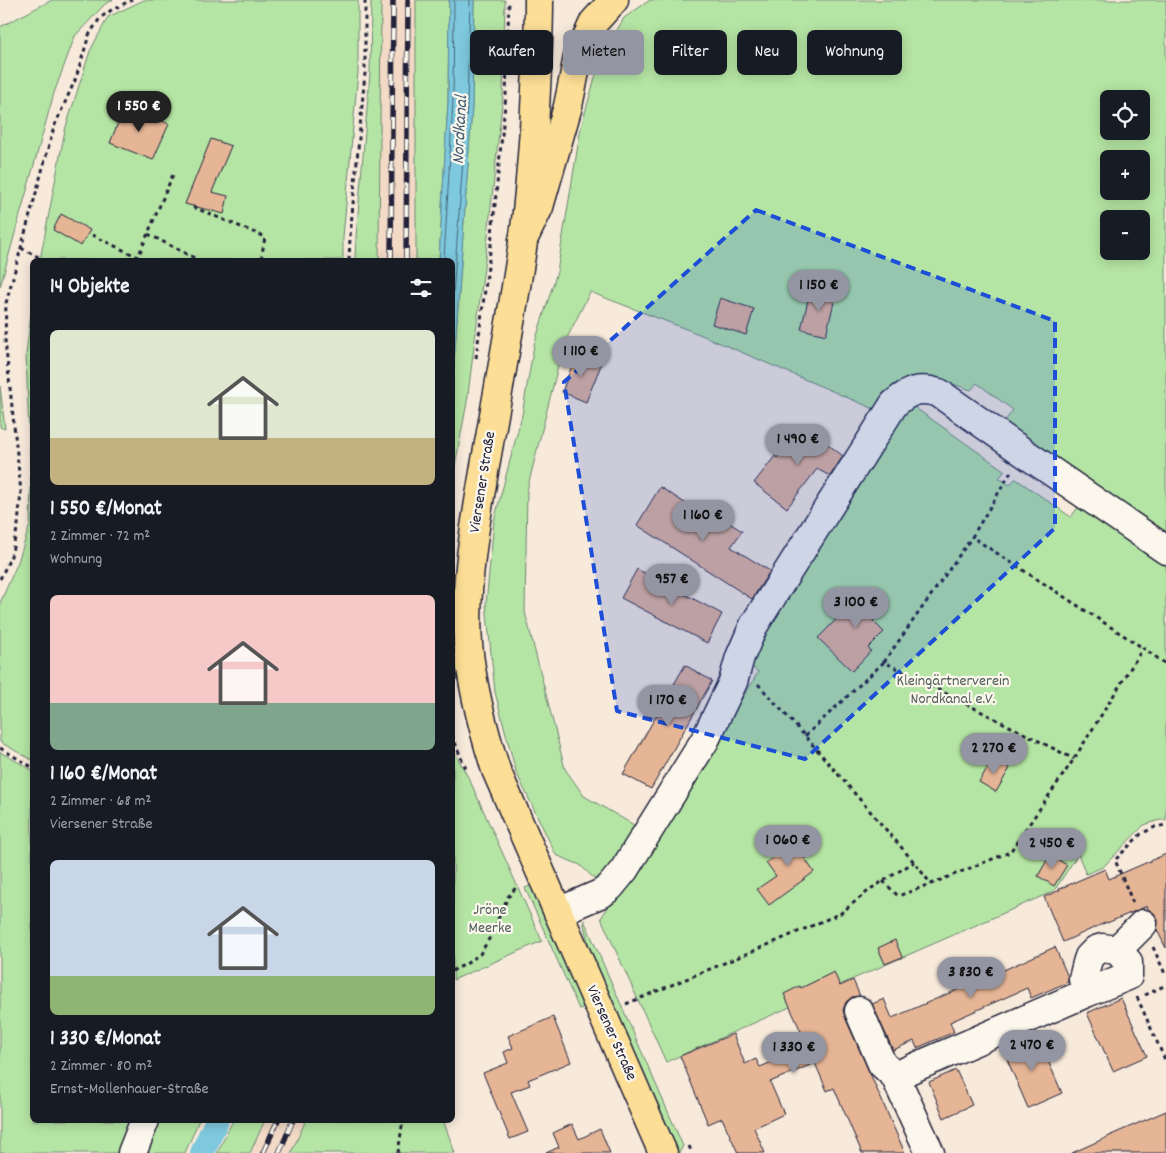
<!DOCTYPE html>
<html lang="de">
<head>
<meta charset="utf-8">
<style>
	body { margin:0; font-family:Dekko,sans-serif; background:#242831; color:#f1f3f6; height:100vh; display:flex; flex-direction:column; font-size:19px; white-space:nowrap }
	* { box-sizing:border-box; margin:0 }
	p { font-size:16px; color:#9ea1a6 }
	.icon { flex:none; width:28px; height:28px; fill:none; stroke:currentColor; stroke-width:2; stroke-linecap:round; stroke-linejoin:round }
	.map { position:relative; flex:1; overflow:hidden }
	.drawer { position:absolute; left:30px; top:258px; width:425px; height:865px; display:flex; flex-direction:column; background:#171b24; border-radius:8px; box-shadow:0 2px 12px #0003 }
	.drawer>* { flex:none }
	.banner { position:absolute; left:470px; top:30px; width:475px; height:45px; display:flex; gap:10px }
	.fabs { position:absolute; left:1100px; top:90px; display:grid; gap:10px }
	.fabs a { display:grid; place-items:center; width:50px; height:50px; border-radius:8px; background:#171b24; box-shadow:0 2px 12px #0003; font-size:25px }
	.price { position:absolute; translate:-50% -42px; padding:0 11px; border-radius:18px; background:#9495a2; color:#111; font-size:16px; line-height:32px; filter:drop-shadow(0 1px 2px #0008) }
	.price::after { content:''; position:absolute; left:50%; top:30px; width:15px; height:11px; margin-left:-8px; background:inherit; clip-path:polygon(0 0,100% 0,50% 100%) }
	.price.on { background:#222; color:#fff }
	ul { padding:0; list-style:none }
	li { display:grid; align-content:center; gap:10px; height:265px; padding:0 20px }
	li span { display:grid; place-items:center; height:155px; border-radius:8px; color:#555 }
	li>.icon { margin-inline-start:auto }
	span .icon { width:90px; height:90px; fill:#fffc; stroke-width:1 }
	li b { font-size:21px }
	h2 { display:flex; justify-content:space-between; align-items:center; height:60px; padding:0 20px; font-size:21px }
	.tag { padding:0 18px; border-radius:8px; background:#171b24; box-shadow:0 2px 12px #0003; font-size:18px; line-height:45px }
	.tag.on { background:#9495a2; color:#111 }
	.map>svg:first-child { display:block }
	.built { fill:#f2dac6 }
	.green { fill:#b5e5a4; stroke:#6c8470; fill-rule:evenodd }
	.water { fill:#7ec9dd; stroke:#59869c }
	.lines { fill:none; stroke-linecap:round; stroke-linejoin:round }
	.shore { stroke:#47657c; stroke-width:1 }
	.canal { stroke:#7ec9dd; stroke-width:24 }
	.building { fill:#e5b596; stroke:#22223b }
	.minor-casing { stroke:#22223b; stroke-width:31 }
	.major-casing { stroke:#22223b; stroke-width:31 }
	.highway-casing { stroke:#22223b; stroke-width:31 }
	.path { stroke:#22223b; stroke-width:3; stroke-dasharray:4 4; stroke-linecap:butt }
	.minor { stroke:#fbf7ec; stroke-width:28 }
	.major { stroke:#fcde96; stroke-width:28 }
	.highway { stroke:#fcde96; stroke-width:28 }
	.rail-casing { stroke:#22223b; stroke-width:5.5 }
	.rail { stroke:#fbf7ec; stroke-width:4; stroke-dasharray:11; stroke-linecap:butt }
	.marked { fill:#1d4ed8; fill-opacity:0.2; stroke:#1d4ed8; stroke-width:4; stroke-dasharray:10 6; stroke-linejoin:round }
	.labels { text-anchor:middle; dominant-baseline:central; stroke-width:4.5; stroke-linejoin:round; paint-order:stroke }
	.street-label { font-size:16px; fill:#22223b; stroke:#fbf7ec }
	.park-label { font-size:16px; fill:#4e5c5a; stroke:#fbf7ec }
	.water-label { font-size:18px; font-style:italic; fill:#425c74; stroke:#fbf7ec }
</style>
</head>
<body>
<div class="map">
<svg width="1166" height="1153" viewBox="0 0 1166 1153">
	<rect width="100%" height="100%" fill="#f7eadb"/>
	<filter id="ink" filterUnits="userSpaceOnUse"><feTurbulence type="fractalNoise" baseFrequency=".02" numOctaves="2"/><feDisplacementMap in="SourceGraphic" scale="10" xChannelSelector="R" yChannelSelector="G"/><feConvolveMatrix kernelMatrix="1 2 1 2 8 2 1 2 1" color-interpolation-filters="sRGB"/></filter>
	<g filter="url(#ink)">
		<path class="built" d="M381,0h35v260h-37z
			M265,1120h41l-15,33h-41z"/>
		<path class="green" d="M52,0h61l-8,4 -30,32 -21,57 -54,194v-260z
			M144,0h214v72l-15,165v23h-303l25,-130 25,-79 18,-34z
			M371,0h10l-2,260h-24l1,-23 14,-164z
			M416,0h33l-1,101 -9,159h-23z
			M474,0h31l-2,95 -16,149 -20,158 -14,74v-99l19,-270z
			M650,0h516v541l-164,-116 11,-15 -36,-27 -6,7 -35,-12 -23,2 -32,32 -182,-78 -109,-42 -27,54 -36,144 -2,122 40,157 19,27 55,32 -38,57 -21,-20 -24,-10 -40,-83 -21,-80 -9,-88 8,-83 28,-106 12,-70 23,-73 24,-145 19,-67 24,-42zM1109,99h32v32h-32zM1109,159h32v32h-32zM1109,219h32v32h-32z
			M32,304v456l-32,-18v-139l18,-41 12,-37 1,-39 -5,-131z
			M0,386l5,43 -5,-2z
			M907,402l98,69 -6,7 11,7 5,-6h1l55,38 11,-15 84,55v263h-6l-16,5 -41,42 -17,7 -8,-20 -24,37 -201,88 -187,83 -65,-144 151,-235 6,-11 -12,-10z
			M453,749l18,34 71,158 -89,39z
			M0,752l32,18v350h107l-15,33h-124z
			M532,885l54,122 -7,2 -54,-121z
			M584,920l99,226 -4,7h-3l-83,-188 -9,-40z
			M151,1120h48l-14,33h-47z
			M233,1120h32l-15,33h-33z
			M306,1120h137l12,33h-164z"/>
		<path class="water" d="M449,0h25l-2,107 -19,270 -1,-117h-13l9,-159z"/>
		<g class="lines">
			<path class="shore" d="M444,260l9,-159 1,-101
				M452,308l15,-202 3,-106"/>
			<path class="canal" d="M202,1153l15,-33"/>
		</g>
		<path class="building" d="M125,105l44,19 -16,36 -43,-17z
			M211,139l20,7 -19,46 16,4 -4,18 -39,-10z
			M61,214l29,16 -9,16 -28,-16z
			M811,288l25,6 -10,41 -25,-6z
			M720,298l34,11 -8,26 -34,-11z
			M576,355l25,10 -15,37 -24,-10z
			M803,425l40,31 -13,20 -13,-7 -30,39 -33,-25 21,-27 2,2z
			M660,487l56,36 4,-6 22,14 -11,16 39,24 -18,28 -115,-74z
			M637,569l85,45 -15,29 -86,-45z
			M869,586l19,19 -15,16 11,11 -16,16 3,3 -19,20 -34,-33z
			M685,665l27,16 -61,108 -28,-15z
			M993,758l17,10 -14,24 -17,-10z
			M804,831l12,14 -13,11 11,16 -45,33 -12,-16 19,-13 -10,-14 6,-3 -3,-6z
			M1166,854v94l-9,-18 1,-10 -4,-7 -6,-4 -1,-3 -40,17v-1l-44,20 -19,-45 16,-7 -1,-1 46,-20 4,10z
			M1050,855l17,10 -13,21 -16,-10z
			M895,940l7,17 -17,7 -7,-16z
			M1055,947l13,30v5l-37,16 -4,-10 -77,34 4,10 -37,16 -3,-7 -21,9 -21,-46 12,-5 8,19 67,-29 -3,-8 37,-17 4,9z
			M834,972l6,14 13,-6 7,16 -8,1 -6,5 -3,8 2,7 60,136h-43l-28,-65 -7,3 -12,-28 -45,19 14,32 -30,14 11,25h-27l-16,-35 -14,6 -28,-68 53,-22 12,30 11,-5 4,8 48,-20 -24,-53 16,-8 1,2z
			M1121,998l26,58 -34,15 -26,-58z
			M553,1017l18,45 -43,18 2,5 -19,7 17,40 -18,7 -27,-66 25,-10 -4,-11 9,-4 -5,-12z
			M1037,1035l25,58 -34,15 -25,-58z
			M956,1070l16,35 -28,13 -15,-36z
			M1166,1111v42h-94l40,-18h-1z
			M572,1124l7,15 21,-10 10,24h-64l13,-6 -6,-14z"/>
		<g class="lines">
			<defs>
				<path id="minor" d="M558,912l44,-19 8,-6 14,-17 81,-130 28,-58 7,-25 14,-32 140,-221c16,-14 25,-17 45,-11l84,59 143,98
					M1117,950l26,-26
					M859,1011l23,53 13,12 35,77
					M895,1076l191,-83 42,-17v-14l-11,-12 -15,-2 -6,2 -7,7 -2,6 -4,16 3,14
					M132,1153l13,-33"/>
				<path id="major" d="M539,0c0,43 -3,86 -5,129 -3,38 -5,76 -11,113 -11,75 -25,149 -38,224 -10,59 -21,119 -17,178 4,44 15,85 28,126l167,383"/>
				<path id="highway" d="M523,240l16,-33 29,-101 10,-49 16,-35 20,-22"/>
			</defs>
			<use href="#minor" class="minor-casing"/>
			<use href="#major" class="major-casing"/>
			<use href="#highway" class="highway-casing"/>
			<path class="path" d="M193,207l72,30 -4,23
				M148,234l50,26
				M92,235l46,22 36,-85
				M21,248l23,12
				M349,260l1,-23 15,-164v-73
				M476,358l15,-114 15,-149 3,-95
				M1011,472l-39,65 171,111
				M0,579l11,-23 7,-31 3,-33 -16,-152 1,-37 48,-176 22,-49 13,-43 11,-17 13,-9 19,-9
				M884,662l88,-125
				M758,684l47,52 109,126 17,22 79,-32 64,-93 69,-111 23,16
				M452,735l12,30 4,6
				M805,736l79,-74 190,97
				M0,748l32,19
				M883,881l15,15 33,-12
				M1133,903l-18,-43 26,-26 14,-7 11,-2
				M1153,947l13,29
				M452,971l14,-7 14,-10 9,-15 19,-42 10,-12
				M1145,995l21,-10
				M1137,997l29,65
				M626,1004l151,-63 64,-28 31,-25 42,-26
				M689,1146l3,7
				M398,1153l5,-33"/>
			<use href="#minor" class="minor"/>
			<use href="#major" class="major"/>
			<use href="#highway" class="highway"/>
			<defs>
				<path id="rail" d="M391,260l2,-260
					M406,260l2,-260
					M263,1153l15,-33
					M279,1153l14,-33"/>
			</defs>
			<use href="#rail" class="rail-casing"/>
			<use href="#rail" class="rail"/>
		</g>
	</g>
	<path class="marked" d="M756,210l299,111v207l-250,231 -188,-48 -53,-329z"/>
	<g class="labels">
		<g class="street-label">
			<text transform="translate(483 482) rotate(-81)">Viersener Straße</text>
			<text transform="translate(611 1033) rotate(66)">Viersener Straße</text>
		</g>
		<g class="park-label">
			<text x="953" y="681">Kleingärtnerverein<tspan x="953" dy="18">Nordkanal e.V.</tspan></text>
			<text x="490" y="910">Jröne<tspan x="490" dy="18">Meerke</tspan></text>
		</g>
		<g class="water-label">
			<text transform="translate(461 130) rotate(-87)">Nordkanal</text>
		</g>
	</g>
</svg>
<div class="fabs">
<a><svg class="icon" aria-label="locate" viewBox="0 0 24 24"><circle cx="12" cy="12" r="6"/><path d="M12 2v4M12 18v4M2 12h4M18 12h4"/></svg></a>
<a>+</a>
<a>−</a>
</div>
<b class="price on" style="left:139px;top:133px">1 550 €</b>
<b class="price" style="left:819px;top:312px">1 150 €</b>
<b class="price" style="left:581px;top:378px">1 110 €</b>
<b class="price" style="left:798px;top:466px">1 490 €</b>
<b class="price" style="left:703px;top:542px">1 160 €</b>
<b class="price" style="left:672px;top:606px">957 €</b>
<b class="price" style="left:856px;top:629px">3 100 €</b>
<b class="price" style="left:668px;top:727px">1 170 €</b>
<b class="price" style="left:994px;top:775px">2 270 €</b>
<b class="price" style="left:788px;top:867px">1 060 €</b>
<b class="price" style="left:1052px;top:870px">2 450 €</b>
<b class="price" style="left:971px;top:999px">3 830 €</b>
<b class="price" style="left:1032px;top:1072px">2 470 €</b>
<b class="price" style="left:794px;top:1074px">1 330 €</b>
<div class="banner">
<a class="tag">Kaufen</a>
<a class="tag on">Mieten</a>
<a class="tag">Filter</a>
<a class="tag">Neu</a>
<a class="tag">Wohnung</a>
</div>
<section class="drawer">
<h2>14 Objekte<svg class="icon" aria-label="filters" viewBox="0 0 24 24"><path d="M4 7h16M4 17h16"/><circle cx="9" cy="7" r="2"/><circle cx="15" cy="17" r="2"/></svg></h2>
<ul>
<li><span style="background:linear-gradient(#dfe7d0 70%,#c2b280 0)"><svg class="icon" aria-label="home" viewBox="0 0 24 24"><path d="M3 11l9-7 9 7M6 9v11h12V9"/></svg></span><div><b>1 550 €/Monat</b><p>2 Zimmer · 72 m²</p><p>Wohnung</p></div></li>
<li><span style="background:linear-gradient(#f6c9c9 70%,#7fa58c 0)"><svg class="icon" aria-label="home" viewBox="0 0 24 24"><path d="M3 11l9-7 9 7M6 9v11h12V9"/></svg></span><div><b>1 160 €/Monat</b><p>2 Zimmer · 68 m²</p><p>Viersener Straße</p></div></li>
<li><span style="background:linear-gradient(#c9d6e8 75%,#8fb573 0)"><svg class="icon" aria-label="home" viewBox="0 0 24 24"><path d="M3 11l9-7 9 7M6 9v11h12V9"/></svg></span><div><b>1 330 €/Monat</b><p>2 Zimmer · 80 m²</p><p>Ernst-Mollenhauer-Straße</p></div></li>
</ul>
</section>
</div>
</body>
</html>
